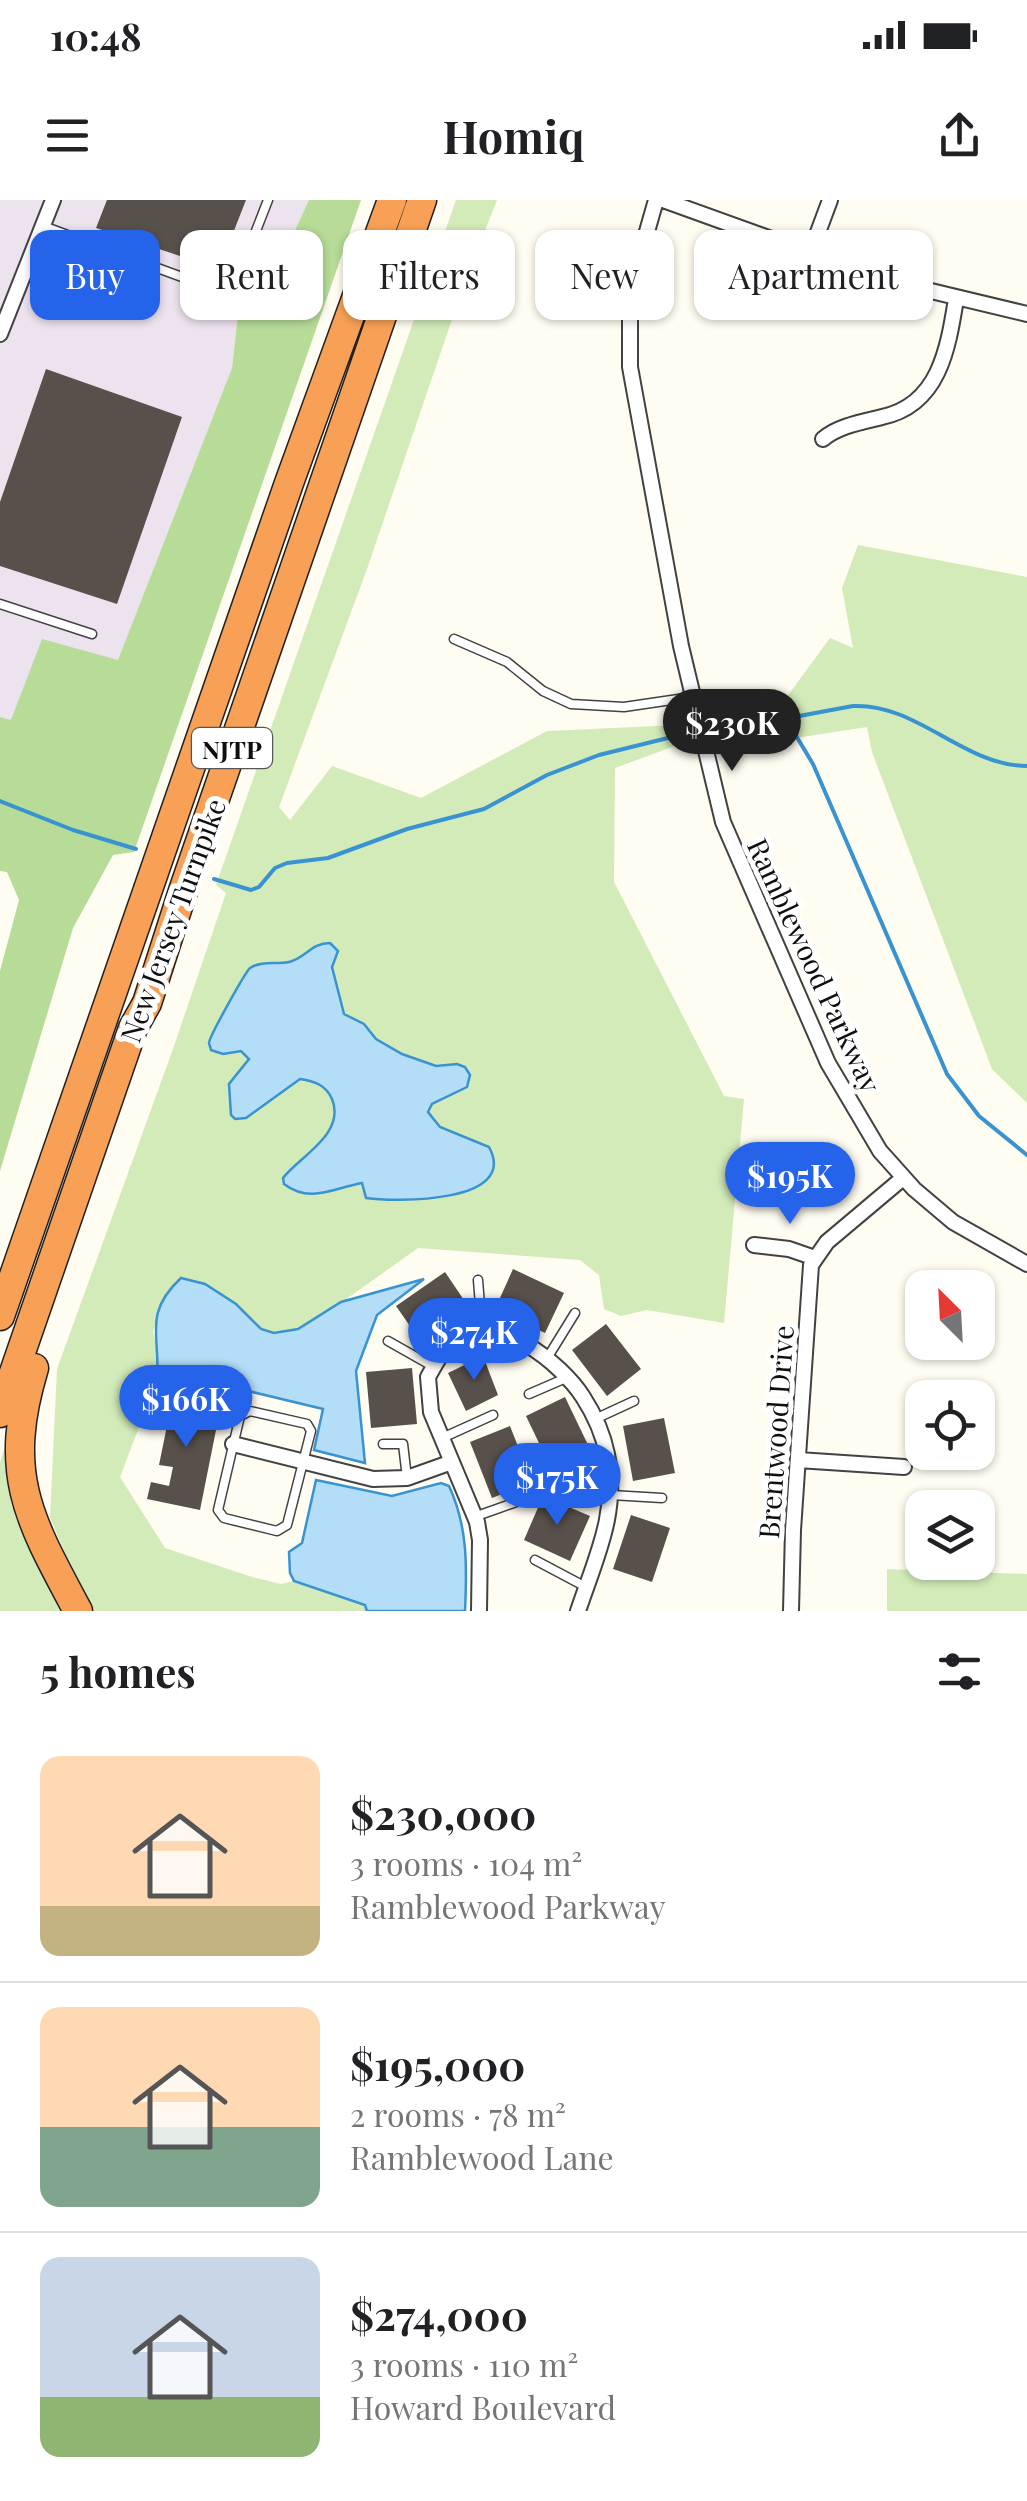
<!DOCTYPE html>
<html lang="en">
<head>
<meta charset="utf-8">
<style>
	body { margin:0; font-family:"Playfair Display",serif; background:#f2f2f2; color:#202124; height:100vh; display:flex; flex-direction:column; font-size:38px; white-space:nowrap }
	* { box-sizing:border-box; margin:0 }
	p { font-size:32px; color:#757577 }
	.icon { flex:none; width:55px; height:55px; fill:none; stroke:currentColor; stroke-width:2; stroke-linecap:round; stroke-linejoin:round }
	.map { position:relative; height:1411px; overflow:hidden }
	.panel { display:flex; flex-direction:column; background:#fff; flex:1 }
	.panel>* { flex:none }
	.guide { position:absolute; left:30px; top:30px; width:968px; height:90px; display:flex; gap:20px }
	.needle { width:65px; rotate:336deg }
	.fabs { position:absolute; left:905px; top:1070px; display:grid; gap:20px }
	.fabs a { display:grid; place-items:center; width:90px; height:90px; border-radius:20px; background:#fff; box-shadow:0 2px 8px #0004; font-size:50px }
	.price { position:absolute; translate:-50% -85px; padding:0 22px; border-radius:35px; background:#2563eb; color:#fff; font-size:32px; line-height:65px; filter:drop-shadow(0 2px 5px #0008) }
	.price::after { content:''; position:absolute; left:50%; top:60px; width:30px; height:22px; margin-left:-15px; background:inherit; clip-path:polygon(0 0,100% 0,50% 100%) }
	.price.current { background:#222; color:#fff }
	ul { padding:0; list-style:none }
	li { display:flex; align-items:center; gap:30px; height:250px; padding:0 40px }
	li+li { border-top:2px solid #e0e0e0 }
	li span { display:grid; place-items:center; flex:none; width:280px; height:200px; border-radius:20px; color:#555 }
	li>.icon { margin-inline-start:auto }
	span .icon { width:120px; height:120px; fill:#fffc; stroke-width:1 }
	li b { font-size:42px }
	h2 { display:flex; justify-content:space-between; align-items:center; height:120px; padding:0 40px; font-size:42px }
	.tag { padding:0 35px; border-radius:20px; background:#fff; box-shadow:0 2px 8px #0004; font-size:35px; line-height:90px }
	.tag.current { background:#2563eb; color:#fff }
	.status { display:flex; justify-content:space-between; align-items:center; height:70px; padding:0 50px; background:#fff; direction:ltr }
	.status svg { height:28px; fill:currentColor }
	header { display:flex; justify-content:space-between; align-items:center; height:130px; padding:0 40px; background:#fff; font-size:45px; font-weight:700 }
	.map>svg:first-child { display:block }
	.industrial { fill:#ede3ee }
	.green { fill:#d2ebb9 }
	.forest { fill:#b6dc98 }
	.water { fill:#b4def8; stroke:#3993d1; stroke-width:2.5 }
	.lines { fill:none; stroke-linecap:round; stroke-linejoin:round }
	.stream { stroke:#3993d1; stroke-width:4 }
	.building { fill:#58504b }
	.lane-casing { stroke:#424242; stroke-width:11 }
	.street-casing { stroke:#424242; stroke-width:18 }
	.highway-casing { stroke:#202020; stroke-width:31 }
	.lane { stroke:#fff; stroke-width:8 }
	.street { stroke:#fff; stroke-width:14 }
	.highway { stroke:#f8a156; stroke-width:28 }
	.labels { text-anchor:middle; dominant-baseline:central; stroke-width:10; stroke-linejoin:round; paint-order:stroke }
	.shield { fill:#fff; stroke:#575757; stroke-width:2.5 }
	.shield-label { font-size:25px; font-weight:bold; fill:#0f0f0f }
	.street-label { font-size:28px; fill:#0f0f0f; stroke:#fff }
</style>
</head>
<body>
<div class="status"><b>10:48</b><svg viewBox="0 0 49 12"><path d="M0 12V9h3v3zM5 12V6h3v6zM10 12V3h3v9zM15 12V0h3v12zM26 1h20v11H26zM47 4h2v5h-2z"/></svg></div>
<header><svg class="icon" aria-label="menu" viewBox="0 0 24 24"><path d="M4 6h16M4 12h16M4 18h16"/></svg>Homiq<svg class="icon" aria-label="share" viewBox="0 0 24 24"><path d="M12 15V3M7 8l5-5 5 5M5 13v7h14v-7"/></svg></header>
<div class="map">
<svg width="1027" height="1411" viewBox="0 0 1027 1411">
	<rect width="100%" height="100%" fill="#fffcf1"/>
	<path class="industrial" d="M0,0h309l-47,103 -23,2 -7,63 -114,293 -107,60 -11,-4z"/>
	<path class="green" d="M456,0h41l-32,81 -98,288 -88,238 11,13 42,-54 89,32 126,-67 132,-6 4,18 -68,25 -1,114 110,214 20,3 -20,224 -77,-13 -26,6 -17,-7 -5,-34 -19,-15 -162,-12 -97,69 -23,12 -24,4 -13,-4 -25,-25 -69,-13 -14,40 6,33 -2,16 -37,97 45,71 87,29 29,7 13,-3 43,12 28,12 2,6h-279l-38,-94 7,-148 116,-320 53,-156 -10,-8z
		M858,345l169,32v526l-35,-34 -120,-317 -5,-25 -78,12h-77l-4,-22 70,-8 52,-71 23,10 -11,-60z
		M6,1244l10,65 50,102h-66v-149z
		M887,1369l140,5v37h-140z"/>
	<path class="forest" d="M309,0h52l-227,652 -21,3 -40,73 -73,243v-200l19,-71 -12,-28 -7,-1v-154l11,3 31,-81 76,21 114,-292 7,-63 23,-3z"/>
	<path class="water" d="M330,743l8,8 -6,16 12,47 20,10 12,15 26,15 34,12 21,-2 8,3 5,8 -3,12 -35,17 -4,8 12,15 49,20c31,57 -95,55 -123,51l-4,-15c-28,5 -52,21 -78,1l-1,-6c17,-22 63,-44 49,-79 -6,-14 -18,-18 -32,-20l-54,39 -11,1 -4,-4 -2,-31 20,-25 -8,-8 -18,3 -12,-4c0,-2 -2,-5 -2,-7 0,-6 37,-72 41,-75 13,-8 26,-3 39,-6 17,-4 22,-19 41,-19z
		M181,1078l24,6 31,20 25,25 13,4 24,-4 43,-27 83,-23 -47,36 -21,56 9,92 -51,-13 9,-41 -83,-20 -3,10 -80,-19c4,-42 -15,-66 24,-102z
		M316,1280l76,16 49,-13 8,3c19,41 18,81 16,125h-98l-2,-6 -71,-24 -4,-8 -1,-21 13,-9z"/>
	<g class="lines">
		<path class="stream" d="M777,520l18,14 18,30 134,310 32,42 48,39
			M713,532l140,-26c64,-3 111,60 174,60
			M0,601l73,29 63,19
			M214,679l37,11 8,-3 16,-19 12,-5 41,-5 79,-29 77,-20 63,-34 52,-20 85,-21"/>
	</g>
	<path class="building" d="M107,0h139l-27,69 -123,-41z
		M46,169l136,48 -65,187 -117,-38v-64z
		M513,1069l51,24 -19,40 -50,-24z
		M445,1072l25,37 -49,33 -25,-36z
		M606,1124l35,45 -34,27 -35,-46z
		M483,1156l15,39 -32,16 -18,-38z
		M412,1168l5,56 -46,4 -5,-56z
		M161,1193l60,12 -21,105 -53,-11 4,-17 18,4 4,-19 -14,-2 10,-49 -12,-3z
		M565,1197l25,52 -39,19 -25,-52z
		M664,1218l11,55 -42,8 -10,-55z
		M510,1226l22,56 -40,16 -22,-56z
		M543,1296l47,20 -20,45 -46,-21z
		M631,1315l39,13 -18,54 -39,-13z"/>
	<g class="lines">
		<defs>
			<path id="lane" d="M43,26l188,69 37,-95
				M0,404l92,30
				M454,439l53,23 36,29 28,13 53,3 68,-10
				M478,1080l4,50
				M388,1141l46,26
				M546,1160l29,-47
				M529,1194l37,-16
				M250,1211l57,13 4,7 -24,94 -10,6 -53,-13 -6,-8 22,-94z
				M595,1219l39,-18
				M442,1238l51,-23
				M383,1244h20l4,34
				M566,1282l44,3
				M611,1295l51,3
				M474,1317l48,-17
				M535,1360l51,27"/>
			<path id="street" d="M656,0l-26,91v76l51,279 42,176 105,241 52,88 34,38 39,33 74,42
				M663,0l222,80 142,34
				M810,54l20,-54
				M0,134l53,-134
				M823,239c15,-13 39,-17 59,-22 57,-12 66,-68 74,-118
				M754,1045l35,4 26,9
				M233,1244l140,35 34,-1 45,-16
				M798,1260l106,7
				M479,1411l1,-71 -3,-18 -46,-110 -3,-35c7,-12 15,-29 26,-38 40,-31 108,25 129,58 11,17 20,37 24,57 12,58 -11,103 -29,157
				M791,1411l2,-81 18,-265 16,-23 76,-64"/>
			<path id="highway" d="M0,1116l289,-833 103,-283
				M34,1168c-32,106 -6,150 44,243
				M0,1213l133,-385 14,-25 36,-112 239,-691"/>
		</defs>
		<use href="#lane" class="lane-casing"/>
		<use href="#street" class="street-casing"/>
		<use href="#highway" class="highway-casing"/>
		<use href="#lane" class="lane"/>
		<use href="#street" class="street"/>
		<use href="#highway" class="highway"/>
	</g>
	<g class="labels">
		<rect class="shield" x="192" y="528" width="80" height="40" rx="8"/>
		<g class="shield-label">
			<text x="232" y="548">NJTP</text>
		</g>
		<g class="street-label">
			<text transform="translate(172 720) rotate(-70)">New Jersey Turnpike</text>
			<text transform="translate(815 765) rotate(65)">Ramblewood Parkway</text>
			<text transform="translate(775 1232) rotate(-86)">Brentwood Drive</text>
		</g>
	</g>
</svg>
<div class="fabs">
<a><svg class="needle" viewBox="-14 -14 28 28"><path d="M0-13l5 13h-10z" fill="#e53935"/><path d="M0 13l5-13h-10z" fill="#757577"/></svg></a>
<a><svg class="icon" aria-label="locate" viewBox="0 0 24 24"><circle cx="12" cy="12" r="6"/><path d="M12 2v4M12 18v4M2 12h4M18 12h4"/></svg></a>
<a><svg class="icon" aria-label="layers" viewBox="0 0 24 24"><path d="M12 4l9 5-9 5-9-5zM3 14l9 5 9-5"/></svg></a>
</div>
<b class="price current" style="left:732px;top:574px">$230K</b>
<b class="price" style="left:790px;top:1027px">$195K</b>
<b class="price" style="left:474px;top:1183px">$274K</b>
<b class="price" style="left:186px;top:1250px">$166K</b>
<b class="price" style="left:557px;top:1328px">$175K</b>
<div class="guide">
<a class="tag current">Buy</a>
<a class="tag">Rent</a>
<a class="tag">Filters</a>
<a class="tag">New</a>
<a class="tag">Apartment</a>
</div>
</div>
<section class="panel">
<h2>5 homes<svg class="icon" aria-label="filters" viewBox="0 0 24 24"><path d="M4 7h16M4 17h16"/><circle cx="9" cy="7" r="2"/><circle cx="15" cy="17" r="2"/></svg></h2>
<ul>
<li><span style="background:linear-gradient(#ffd9b3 75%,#c2b280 0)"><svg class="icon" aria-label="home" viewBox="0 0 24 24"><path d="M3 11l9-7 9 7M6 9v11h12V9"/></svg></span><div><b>$230,000</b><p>3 rooms · 104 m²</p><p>Ramblewood Parkway</p></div></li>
<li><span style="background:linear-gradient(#ffd9b3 60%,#7fa58c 0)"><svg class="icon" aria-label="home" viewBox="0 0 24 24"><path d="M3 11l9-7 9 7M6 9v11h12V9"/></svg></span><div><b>$195,000</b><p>2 rooms · 78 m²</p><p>Ramblewood Lane</p></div></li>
<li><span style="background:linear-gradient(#c9d6e8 70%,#8fb573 0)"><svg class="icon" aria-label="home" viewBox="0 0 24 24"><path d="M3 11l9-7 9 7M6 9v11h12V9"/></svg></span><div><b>$274,000</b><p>3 rooms · 110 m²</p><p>Howard Boulevard</p></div></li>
</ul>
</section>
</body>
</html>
